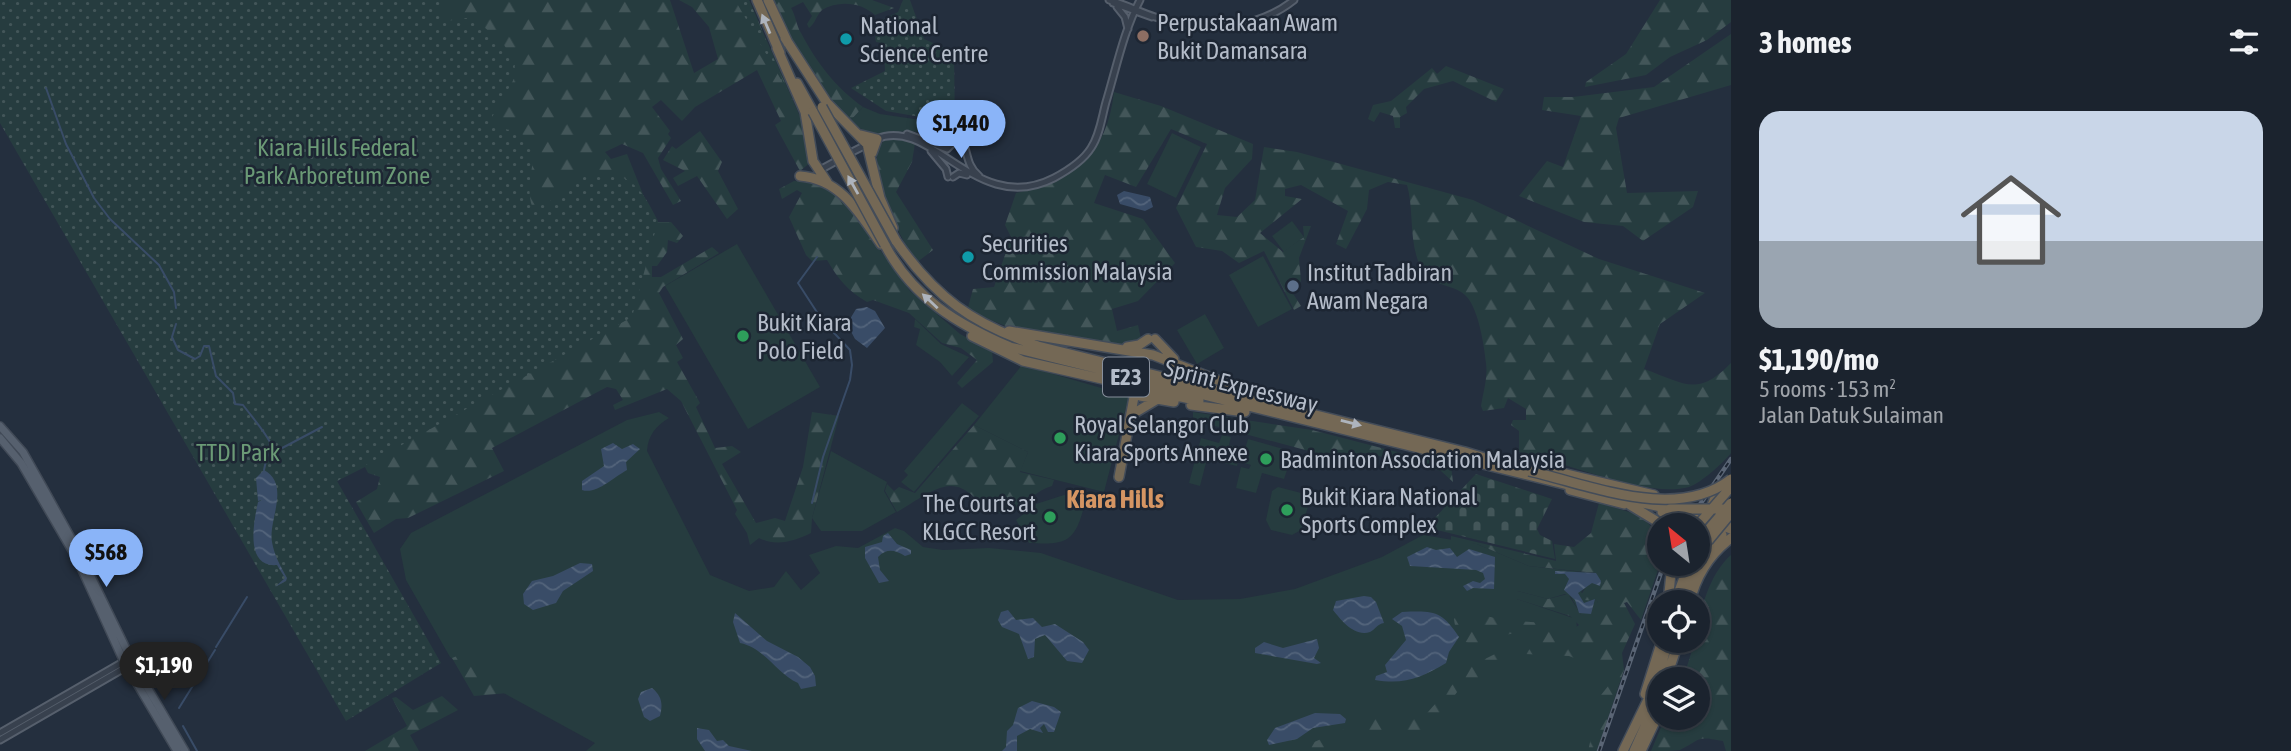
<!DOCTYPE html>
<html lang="en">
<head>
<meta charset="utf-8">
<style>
	body { margin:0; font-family:"Asap Condensed",sans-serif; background:#282f3a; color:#f1f3f6; height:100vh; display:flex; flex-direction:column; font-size:26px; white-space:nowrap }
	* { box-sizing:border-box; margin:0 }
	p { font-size:23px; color:#a0a4aa }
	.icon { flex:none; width:38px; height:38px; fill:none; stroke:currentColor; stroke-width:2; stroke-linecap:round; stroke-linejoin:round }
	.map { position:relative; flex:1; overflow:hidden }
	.side { display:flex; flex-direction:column; background:#1b232e; width:560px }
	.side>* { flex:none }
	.needle { width:46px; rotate:330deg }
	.controls { position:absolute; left:1647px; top:513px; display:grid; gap:14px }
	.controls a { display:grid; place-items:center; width:63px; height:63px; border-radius:50%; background:#1b232e; box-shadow:0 2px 5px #0004,0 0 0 2px #39404a; font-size:35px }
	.price { position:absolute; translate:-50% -60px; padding:0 16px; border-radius:24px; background:#8ab4f8; color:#111; font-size:23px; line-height:46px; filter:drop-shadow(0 2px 4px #0008) }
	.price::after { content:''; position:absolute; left:50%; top:42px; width:21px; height:16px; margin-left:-10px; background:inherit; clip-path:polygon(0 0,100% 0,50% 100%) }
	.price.active { background:#222; color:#fff }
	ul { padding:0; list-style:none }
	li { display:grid; align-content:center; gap:14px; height:371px; padding:0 28px }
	li span { display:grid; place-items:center; height:217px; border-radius:21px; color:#555 }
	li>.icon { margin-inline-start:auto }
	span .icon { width:126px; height:126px; fill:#fffc; stroke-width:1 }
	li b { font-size:30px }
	h2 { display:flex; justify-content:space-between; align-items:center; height:84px; padding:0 28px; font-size:30px }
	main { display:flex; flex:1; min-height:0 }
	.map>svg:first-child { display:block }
	.grass { fill:#263c3f }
	.forest { fill:url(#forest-firs) }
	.cemetery { fill:url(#cemetery-stones) }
	.park { fill:url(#park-dots) }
	.water { fill:url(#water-waves) }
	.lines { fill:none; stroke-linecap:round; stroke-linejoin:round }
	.stream { stroke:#394c67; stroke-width:2 }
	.minor-casing { stroke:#565f6c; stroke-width:9 }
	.major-casing { stroke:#414a57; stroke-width:10 }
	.highway-casing { stroke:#434c59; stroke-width:12 }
	.minor { stroke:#38414e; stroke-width:5 }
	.major { stroke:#56606e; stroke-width:7 }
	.highway { stroke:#746855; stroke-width:9 }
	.rail-casing { stroke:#5a6575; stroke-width:4.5 }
	.rail { stroke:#1d2633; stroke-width:2; stroke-dasharray:5; stroke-linecap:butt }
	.highway-bridge-casing { stroke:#434c59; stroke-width:12; stroke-linecap:butt }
	.highway-bridge { stroke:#746855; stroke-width:9 }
	.oneway { fill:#aeb4bd }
	.education-dot { fill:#8d6e63; stroke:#1d2633; stroke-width:2.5 }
	.culture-dot { fill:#0f9aa8; stroke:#1d2633; stroke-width:2.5 }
	.service-dot { fill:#5c6f8a; stroke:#1d2633; stroke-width:2.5 }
	.leisure-dot { fill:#2e9e5b; stroke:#1d2633; stroke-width:2.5 }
	.labels { text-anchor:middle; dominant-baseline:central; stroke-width:5; stroke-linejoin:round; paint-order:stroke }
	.shield { fill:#1d2633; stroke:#878f9c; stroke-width:2 }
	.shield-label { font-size:23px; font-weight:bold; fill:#b4bcc9 }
	.poi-label { font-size:24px; fill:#b4bcc9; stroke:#1d2633; text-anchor:start }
	.park-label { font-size:24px; fill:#6b9a76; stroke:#1d2633 }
	.street-label { font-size:24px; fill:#b4bcc9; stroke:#1d2633 }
	.neighbourhood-label { font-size:26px; font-weight:bold; fill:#d59563; stroke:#1d2633 }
</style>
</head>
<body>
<main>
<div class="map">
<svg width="1731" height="751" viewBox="0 0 1731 751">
	<defs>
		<pattern id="forest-firs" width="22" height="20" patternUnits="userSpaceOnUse" patternTransform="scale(1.75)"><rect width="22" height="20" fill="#263c3f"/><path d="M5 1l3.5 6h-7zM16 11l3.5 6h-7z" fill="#435659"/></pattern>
		<pattern id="cemetery-stones" width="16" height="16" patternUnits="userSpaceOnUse" patternTransform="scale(1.75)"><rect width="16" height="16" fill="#263c3f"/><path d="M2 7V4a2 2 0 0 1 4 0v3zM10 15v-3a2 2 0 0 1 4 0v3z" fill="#435659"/></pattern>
		<pattern id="park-dots" width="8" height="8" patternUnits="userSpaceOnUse" patternTransform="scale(1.75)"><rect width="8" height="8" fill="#263c3f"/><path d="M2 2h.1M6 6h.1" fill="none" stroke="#435659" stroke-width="1.8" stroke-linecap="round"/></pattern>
		<pattern id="water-waves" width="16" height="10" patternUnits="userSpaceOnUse" patternTransform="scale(1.75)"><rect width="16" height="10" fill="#394c67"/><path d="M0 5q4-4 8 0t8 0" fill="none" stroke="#53647b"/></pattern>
	</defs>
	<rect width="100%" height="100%" fill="#242f3e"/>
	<path class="grass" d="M863,107l17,7 41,6 -3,12c-32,-3 -42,11 -68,-11z
		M1172,133l29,14 -25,51 -29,-14z
		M1292,221l12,16 -20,15 -12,-16z
		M737,244l83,143 -72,42 -83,-143z
		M1263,256l29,53 -34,18 -29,-52z
		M1205,314l19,34 -27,16 -20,-34z
		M915,319l26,25 28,13 -17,19 -12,-14 -24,-17 4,-16 -6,-2z
		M1022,365l107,31 -25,96 -84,-21 8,-19 -54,-27z
		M962,403l17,13 -65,76 -13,-10 7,-7 -4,-4z
		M659,412l10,6c-13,8 -21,17 -22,33l63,124 39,16 25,-4 12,-16 15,19 19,-17 -11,-18 27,-9 22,2 37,-20 9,3 19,16 20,3 46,-2 52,5 137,47 62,-1 55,-10 87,-32 41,-22 54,9 52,22 71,8 4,7 -1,5 -17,1 -5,5 9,9h8l-2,11 -6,6 -9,-3 -10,-18 -6,-3 -17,5 -31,-8v8l59,20 1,9 41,47 -25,76h-1007l9,-8 -119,-65 -26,-21 -44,-77 -6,-31 11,-16 216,-113z
		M1222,435l9,2 -2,8 12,3 -4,18 -30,-7 -7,27 -11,-3 12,-45 18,5z
		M1248,439l39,11 -2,8 15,7 -1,5 -11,-3 -4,12 -22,-6 -6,20 -20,-5 5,-21 8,2 2,-4 -10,-3z
		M831,451l56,31 -3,9 12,21 -34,19h-41l-9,-13z
		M1278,487l27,7 5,6 -9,30 -9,5 -21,-5 -5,-10 6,-29z
		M1064,495l15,2 6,6c-10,39 -17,42 -56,40l-13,-23 20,-16z"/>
	<path class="forest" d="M0,0h670l24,73 24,-14 -9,-32 -17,-20 -13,-7h70l56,128 6,34 -11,9 -25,-46 6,-4 -24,-51 -62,37 -13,14 -21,-21 -9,7 18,24 -2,3 3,4 -13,20 3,11 20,32 -8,4 -30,-52 -21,-9 -17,8 6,7 16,-5 27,68h17l12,14 -6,7 -9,-3 -1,12 -10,14h-5v11h9l51,-30 7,6 -56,34 -4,6 24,46 -7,6 7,13 -6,4 23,41 -4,4 19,41 17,-2 9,6 -19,12 34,59 19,-5 10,3 18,-54 9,-55 27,4 -27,102 -1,15c-17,8 -34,14 -52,5l-9,7 -3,-12 -12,-19 2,-4 -56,-109 -14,-12 -52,21 -2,-5 10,-5 -7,-11 -9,-2 -115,61 12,23 -96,47 -12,1 -22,14 -18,-31 21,-13 3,-12 -12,-4 -3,-6 -32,16z
		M771,0h101l22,8 -19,7c-14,-13 -37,-15 -53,-5 -6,6 -7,14 -13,18l-2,-4 5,-8 -9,-14 -12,6c5,8 5,17 10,25 16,30 34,54 62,74l-13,14c-36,-32 -60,-78 -79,-121z
		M1660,0h71v22l-24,18 -37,17 -24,18 -61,12 1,-5 40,-28z
		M1731,34v51l-112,33 -3,10 11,65 71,-2 -5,16 -50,34 -20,-15 -39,-4 -65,-26 28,-35 16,6 18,-51 -39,-6 2,-13h29l81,-10z
		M1446,66l58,23 -8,13 -43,-21 -29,8 -18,18 1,6 -7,4v11h-5l-2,-12 -13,-4 -6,10 -6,-3 5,-14 18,-4 41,-33 5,6z
		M1114,92l47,14 92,38 -1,15 -27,29 -8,27 20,2 18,-17 9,-53 33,5 176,48 126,59 106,34 -45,31 -16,45c40,14 53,29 87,-6v90c-8,10 -30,30 -42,34 -44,12 -125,-26 -170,-35v-21l-8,-6 2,-5h13v-11l-18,-11 -4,10 -21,3 -2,-5c2,-13 7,-29 5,-43 -2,-18 -7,-52 -19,-66 -11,-13 -33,-10 -42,-23 -18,-25 -10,-62 -18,-89l-19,-3 -19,8 -2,19 -21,40 -10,-5 12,-33 -47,-26 -16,4v7l17,3 -42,34 23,19 21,-15 -1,-11h8l-12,32 2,23 -9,11 9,14 -7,4 -30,-59 -25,12 -17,-12 -26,-4 -20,-39 31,-64 -36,-15 -35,58 -31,-12 -11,28 49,16 32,44 -37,38 -26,8 5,22 21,-6 3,14 -22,6 -108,-17 -44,-17 6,-22 21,-2 17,-50 -6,-12 11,-32c59,-13 91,-39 98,-101z
		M700,131l22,31 -4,9 20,38 -11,10 -30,-43 -19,10 -5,-8 12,-7 -22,-11 9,-14 4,3z
		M890,136l25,7 -3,19 -16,30 37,58 -17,13c-15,-27 -63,-105 -26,-127z
		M794,181l22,1 28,19 66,90 50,43 32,17 1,11 -31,26 -5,-5 20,-23 -16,-12 -19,-5 -33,-30 -36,-13 -6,2c-19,-11 -29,-23 -40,-42l-15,1 -6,-6 -17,-38 13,-24 -5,-3 -15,9 -3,-10z
		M1193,412l119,18 139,36 2,16 -12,-11 -74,-18 -22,1 -18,10 -7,-10 -127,-34z
		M974,425l54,27 -8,20 34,8 -2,6c-19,5 -30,24 -46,27 -22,4 -33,-28 -56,-27 -18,1 -38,18 -53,26l-12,-21 2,-7 7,7 5,-4 16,6z
		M1599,503l40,12 18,17 3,32 -19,56 -14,-18 -3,1 11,21 -13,29 2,17 -27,81h-9l13,-56 16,-20 -48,-19 -44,-2 -29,15 -16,14 -20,5 -16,22 -2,9 -28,18 -44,-3 -32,4 -17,13h-28l80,-34h46l9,-5 39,-44 58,-29 -1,-5c-26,-7 -64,34 -70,-15l7,-8 44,9 40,3 25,9 9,-7 -9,-9 -53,-17 -4,-5 4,-3 31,8 20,-5 13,21 11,1 6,-15 -14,-1 -3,-5 5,-8 18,-3 -8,-11 -67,-7 -52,-22 -26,-2v-6l105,25 -2,-17 20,3 17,-14z
		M1731,555v196h-5l-3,-10c-27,-5 -20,-3 -43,9 -7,1 -20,1 -29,1l14,-33h33v-39h-15l12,-38 3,-1c0,-28 12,-67 33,-85z
		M457,656l30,16 22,17 -1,4 -34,3 -22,-38z
		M442,696l16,14 -48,25 9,16h-54l42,-25 -15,-28 4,-1 17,13z"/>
	<path class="cemetery" d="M1476,474l76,25 -15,30 3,6 12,6 3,18 -122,-30 -2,-7z"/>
	<path class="park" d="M0,0h444l-4,11 7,10 26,-4 31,28 11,17 -1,17 -22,38 5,11c62,6 23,42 35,78 26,3 37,-38 77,-32 28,4 37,24 49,47l-26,96 -295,164 104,182 -95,58 -346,-598z
		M735,0h14l38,90z
		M903,0h7l14,39 25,11 5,7 1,66 -69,-12 -35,-23 34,-17 -1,-21h-4l2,-7 -6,-1 -1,-5 7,-5 -2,-11 18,-9z"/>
	<path class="water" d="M1124,191l26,6 3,10 -8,4 -25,-7 -3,-9z
		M867,307l8,4 10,17 -18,20 -12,-9 -8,-15 9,-15z
		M613,443l9,6 11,-5 7,5 -14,13 1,8c-13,7 -31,25 -45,20v-9l22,-15 -3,-17z
		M264,470c27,15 4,50 8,72 2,13 9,25 15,36l-1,3 -11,6 10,-9 -8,-13c-33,3 -23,-44 -19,-63l4,-2 -4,1 -2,-23z
		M888,533l9,11 14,6v4l-6,2c-10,-6 -18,-8 -27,1l2,13 9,11 -10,2 -14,-25v-11l17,-5 1,-6z
		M1427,547l9,3 14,-2 7,9 12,-8 26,8 -1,32 -21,-1 -6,3 -4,-5 10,-5 7,2 5,-4 -2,-6 -7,-3 -66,-4 -3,-9z
		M580,563l12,1 1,7 -30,20 -7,12 -23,7 -9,-6 -1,-10 9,-13 21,-5z
		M1555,571l41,2 5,8 -1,5 -8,-3 -14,10 6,10 11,-4 -4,15 -12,-1 -4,-13 -11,-10 5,-11 -4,-5h-10z
		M1364,596l7,1 5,5 8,21c-7,1 -8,6 -14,9 -16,5 -29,-12 -37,-22l3,-9z
		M1008,610l8,10 17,-2 9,9 13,-3 28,18 6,8 -7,13 -15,-2 -22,-26 -10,4 -1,18 -6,2 -9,-25 -17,-7 -4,-7 3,-8z
		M1402,612c32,-1 39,-2 57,25l-10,15 -3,11c-25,15 -42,22 -71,17l1,-4 11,-4 -2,-7 21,-25 -4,-14 -10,-7z
		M735,613l32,28 31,16 12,10 5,9 1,10 -15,3 -3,-6c-21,-9 -33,-35 -58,-40l-7,-21z
		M1317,639l2,9 -5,10 7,5 -4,1 -62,-11v-5l9,-6 19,6z
		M652,688c10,8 11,16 8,28l-10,5 -6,-4 -6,-18 3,-7z
		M1032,701l22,6 7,5 -7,20h-6l-4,-8 -4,4 3,5 -13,-4 -13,7v15h-24h9l4,-4 1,-16 6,-6 5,-17z
		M1315,713l25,1 6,5 -1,4 -32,5 -16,11 -28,6 -2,-5 8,-12z
		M697,728l12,2 8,11 6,-1 6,6 23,5h-47l-8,-12z"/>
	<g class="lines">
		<path class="stream" d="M46,88l20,56 28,54 16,21 49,46 15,27 2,16
			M176,324l-4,13 6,13 17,9 5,-3 4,-10h5l7,30 17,17 2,11 8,1c9,12 20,24 27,37l-6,28
			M267,456l55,-29
			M812,503l11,-46 27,-77 2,-15 -2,-15 -28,-30 -24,-37 19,-26
			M216,647l31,-50
			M179,708l36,-58
			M183,726l14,25"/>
		<defs>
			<path id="minor" d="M1109,0c16,4 30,12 46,17 46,16 100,14 139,-17
				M1113,3l39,14
				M1117,7l8,10 3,12
				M954,129c16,11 8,34 25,47
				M907,134l40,15 6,-6 1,-14
				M876,139c56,-24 100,79 178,39 13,-7 29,-17 37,-30 9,-13 11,-32 15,-46 10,-33 18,-72 34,-102
				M931,151l15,18 2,8
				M848,154l20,-10
				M818,171l22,-12
				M953,177l6,-4 8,2
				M0,733l130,-75
				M0,740l128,-74"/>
			<path id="major" d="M0,426l23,26 22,39 36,65 52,107 52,88
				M0,438l21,25 56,96 47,103 53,89"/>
			<path id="highway" d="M757,0l23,53
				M768,0l20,43
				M785,38l42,65 40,41 13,54 13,30
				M777,48l28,64 8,49 14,21
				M797,83l16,29
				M861,135l16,4 -5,14
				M800,176c41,3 60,38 81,68
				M896,241c39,56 76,83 142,105l427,106 49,15
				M885,245c28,53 72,79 125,102l566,140
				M1009,331l144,24 98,38
				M972,336l51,25 176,40
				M1155,339l19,20
				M1127,347l12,-2 9,-6
				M1140,396l34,6
				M1191,405l54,7
				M1136,412l20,-12
				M1508,460l146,35
				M1119,477l15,-80 -3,-8
				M1728,483l-12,12 -5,13 7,10 13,4
				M1570,490l54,14
				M1620,498l50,11
				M1630,505l33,20
				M1662,512l45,8 24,9
				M1716,523l6,12 -4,14
				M1698,546l5,-10
				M1702,560l12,-19
				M1668,602l4,-38
				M1675,602l14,-38
				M1682,602l13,-38
				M1690,602c6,-26 20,-48 41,-64
				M1666,679l13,-39
				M1645,694l17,-54
				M1623,751l35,-72 10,-39
				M1634,751l25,-56
				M1641,751l18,-38"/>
		</defs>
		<use href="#minor" class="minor-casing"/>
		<use href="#major" class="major-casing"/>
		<use href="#highway" class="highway-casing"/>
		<use href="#minor" class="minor"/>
		<use href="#major" class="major"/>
		<use href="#highway" class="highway"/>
		<defs>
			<path id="rail" d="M1686,525l45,-66
				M1599,751l65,-187"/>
		</defs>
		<use href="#rail" class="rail-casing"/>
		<use href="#rail" class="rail"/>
		<defs>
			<path id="highway-bridge" d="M822,107l74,134
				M813,112l72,133
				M1529,471c62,14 147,51 202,8
				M1670,509h61
				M1698,525l32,-37
				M1703,536l28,-33
				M1708,541l23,-28"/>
		</defs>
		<use href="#highway-bridge" class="highway-bridge-casing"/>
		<use href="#highway-bridge" class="highway-bridge"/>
	</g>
	<defs><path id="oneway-solid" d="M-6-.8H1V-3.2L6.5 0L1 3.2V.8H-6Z" transform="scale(1.75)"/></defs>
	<g class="oneway">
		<use href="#oneway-solid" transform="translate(766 24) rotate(-113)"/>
		<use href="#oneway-solid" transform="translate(853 185) rotate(-119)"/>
		<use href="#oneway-solid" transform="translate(930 301) rotate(-137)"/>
		<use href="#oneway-solid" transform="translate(1351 423) rotate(14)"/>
	</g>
	<circle class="education-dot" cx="1143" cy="36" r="7"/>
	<g class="culture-dot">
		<circle cx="846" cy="39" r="7"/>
		<circle cx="968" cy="257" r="7"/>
	</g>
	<circle class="service-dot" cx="1293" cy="286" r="7"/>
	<g class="leisure-dot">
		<circle cx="743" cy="336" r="7"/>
		<circle cx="1060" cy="438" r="7"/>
		<circle cx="1266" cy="459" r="7"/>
		<circle cx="1287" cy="510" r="7"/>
		<circle cx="1050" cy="517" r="7"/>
	</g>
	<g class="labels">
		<rect class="shield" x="1103" y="357.5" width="46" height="39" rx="5"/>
		<g class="shield-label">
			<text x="1126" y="377">E23</text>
		</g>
		<g class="poi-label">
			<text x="1157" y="22">Perpustakaan Awam<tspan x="1157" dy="28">Bukit Damansara</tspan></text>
			<text x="860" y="25">National<tspan x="860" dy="28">Science Centre</tspan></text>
			<text x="982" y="243">Securities<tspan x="982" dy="28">Commission Malaysia</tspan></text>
			<text x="1307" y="272">Institut Tadbiran<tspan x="1307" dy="28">Awam Negara</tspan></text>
			<text x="757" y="322">Bukit Kiara<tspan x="757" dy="28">Polo Field</tspan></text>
			<text x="1074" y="424">Royal Selangor Club<tspan x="1074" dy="28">Kiara Sports Annexe</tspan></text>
			<text x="1280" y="459">Badminton Association Malaysia</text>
			<text x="1301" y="496">Bukit Kiara National<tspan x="1301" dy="28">Sports Complex</tspan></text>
			<text x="1036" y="503" text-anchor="end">The Courts at<tspan x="1036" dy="28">KLGCC Resort</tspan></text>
		</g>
		<g class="park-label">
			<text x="337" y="147">Kiara Hills Federal<tspan x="337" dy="28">Park Arboretum Zone</tspan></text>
			<text x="238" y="452">TTDI Park</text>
		</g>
		<g class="street-label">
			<text transform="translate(1241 386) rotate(14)">Sprint Expressway</text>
		</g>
		<g class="neighbourhood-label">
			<text x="1115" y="499">Kiara Hills</text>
		</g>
	</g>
</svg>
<div class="controls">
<a><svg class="needle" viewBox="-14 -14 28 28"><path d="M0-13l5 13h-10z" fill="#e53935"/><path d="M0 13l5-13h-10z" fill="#a0a4aa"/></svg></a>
<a><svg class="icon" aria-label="locate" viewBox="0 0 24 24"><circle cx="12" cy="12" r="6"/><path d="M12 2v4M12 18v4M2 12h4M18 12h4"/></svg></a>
<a><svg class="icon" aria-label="layers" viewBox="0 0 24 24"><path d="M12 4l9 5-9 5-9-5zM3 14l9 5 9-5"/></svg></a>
</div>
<b class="price" style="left:961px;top:160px">$1,440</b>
<b class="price" style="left:106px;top:589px">$568</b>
<b class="price active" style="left:164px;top:702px">$1,190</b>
</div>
<section class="side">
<h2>3 homes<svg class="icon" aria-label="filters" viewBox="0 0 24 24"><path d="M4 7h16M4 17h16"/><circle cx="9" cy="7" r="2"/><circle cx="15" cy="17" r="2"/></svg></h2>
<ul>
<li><span style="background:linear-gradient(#c9d6e8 60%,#9aa5b1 0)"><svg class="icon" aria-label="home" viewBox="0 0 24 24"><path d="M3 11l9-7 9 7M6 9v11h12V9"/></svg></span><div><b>$1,190/mo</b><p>5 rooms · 153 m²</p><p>Jalan Datuk Sulaiman</p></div></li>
</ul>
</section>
</main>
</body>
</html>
